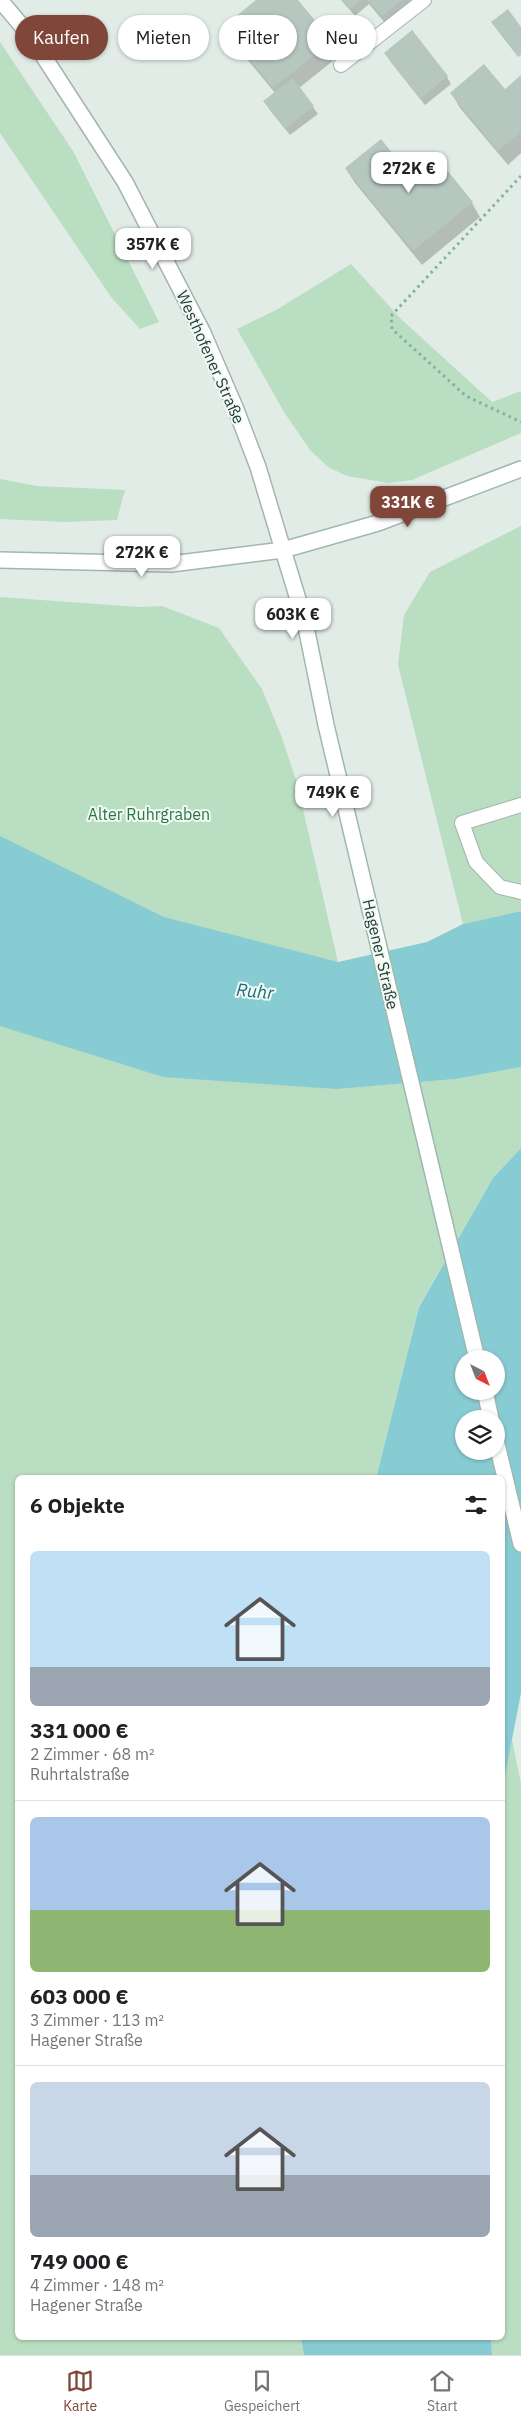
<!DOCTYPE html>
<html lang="de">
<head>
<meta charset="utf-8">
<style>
	body { margin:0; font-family:"IBM Plex Sans",sans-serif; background:#f2f2f2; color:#202124; height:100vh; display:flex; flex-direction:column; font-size:19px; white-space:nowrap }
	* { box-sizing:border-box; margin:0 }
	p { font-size:16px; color:#757577 }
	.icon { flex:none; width:28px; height:28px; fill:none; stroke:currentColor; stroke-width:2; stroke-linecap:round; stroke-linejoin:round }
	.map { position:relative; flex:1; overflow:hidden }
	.details { position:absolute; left:15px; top:1475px; width:490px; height:865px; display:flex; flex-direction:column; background:#fff; border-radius:8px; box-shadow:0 1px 4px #0004 }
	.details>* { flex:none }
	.guide { position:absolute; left:15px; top:15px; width:491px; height:45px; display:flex; gap:10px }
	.needle { width:32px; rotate:138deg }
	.controls { position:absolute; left:455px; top:1350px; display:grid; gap:10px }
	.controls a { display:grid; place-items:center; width:50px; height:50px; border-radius:50%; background:#fff; box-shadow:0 1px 4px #0004; font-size:25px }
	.price { position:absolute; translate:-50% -42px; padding:0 11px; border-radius:10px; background:#fff; color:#222; font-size:16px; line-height:32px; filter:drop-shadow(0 1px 2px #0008) }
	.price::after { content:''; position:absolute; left:50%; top:30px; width:15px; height:11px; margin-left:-8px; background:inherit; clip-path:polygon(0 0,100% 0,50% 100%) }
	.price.current { background:#80463a; color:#fff }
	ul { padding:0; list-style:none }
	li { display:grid; align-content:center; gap:10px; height:265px; padding:0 15px }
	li+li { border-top:1px solid #e0e0e0 }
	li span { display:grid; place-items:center; height:155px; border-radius:8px; color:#555 }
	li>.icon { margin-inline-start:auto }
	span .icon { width:90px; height:90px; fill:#fffc; stroke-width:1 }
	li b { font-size:21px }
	h2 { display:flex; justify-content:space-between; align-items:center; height:60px; padding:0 15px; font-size:21px }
	.tag { padding:0 18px; border-radius:22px; background:#fff; box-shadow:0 1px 4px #0004; font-size:18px; line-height:45px }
	.tag.current { background:#80463a; color:#fff }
	.tabs { display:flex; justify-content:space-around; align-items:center; height:70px; border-top:1px solid #e0e0e0; background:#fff; font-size:14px; color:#757577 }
	.tabs a { display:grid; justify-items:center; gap:2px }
	.tabs .current { color:#80463a }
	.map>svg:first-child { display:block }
	.green { fill:#badec1 }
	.water { fill:#88ccd3; fill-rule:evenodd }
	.shadow { fill:#0003 }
	.building { fill:#b6c7bf }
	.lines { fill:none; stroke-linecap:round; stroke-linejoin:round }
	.service-casing { stroke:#a4b4ae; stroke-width:16 }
	.tertiary-casing { stroke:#a4b4ae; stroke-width:18 }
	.secondary-casing { stroke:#9fb8ae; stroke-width:18 }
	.path { stroke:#81b19f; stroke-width:3; stroke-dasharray:2.5 4; stroke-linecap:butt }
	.service { stroke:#fff; stroke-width:14 }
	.tertiary { stroke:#fff; stroke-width:15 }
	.secondary { stroke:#fff; stroke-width:15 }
	.labels { text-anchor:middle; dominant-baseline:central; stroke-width:4; stroke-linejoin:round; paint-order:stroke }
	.street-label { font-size:16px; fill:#213d34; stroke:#f2f9f5 }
	.park-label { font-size:16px; fill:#2a7543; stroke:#f2f9f5 }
	.water-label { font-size:18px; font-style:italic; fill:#1a707b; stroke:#f2f9f5 }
</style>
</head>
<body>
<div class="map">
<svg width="521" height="2355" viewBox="0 0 521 2355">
	<rect width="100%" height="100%" fill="#e1ece7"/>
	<path class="green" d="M0,42l73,109 86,171 -19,7 -29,-32 -111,-164z
		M351,264l50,55 91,83 29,-11v42l-109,47 -24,3 -41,-7 -19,-9 -18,-17 -26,-38 -47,-83 39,-19z
		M0,479l37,7 88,4 -8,30 -52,2 -65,-3z
		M521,526v385l-58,13 -65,-259 6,-50 26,-43z
		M0,597l139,10 23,-1 57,22 43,61 19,46 16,48 41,179 -338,-55z
		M0,908l370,178 86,-7 65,-12v81l-28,30 -74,128 -43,171 -358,1v860h283l3,17h-304z
		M512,1739l9,45v571h-29l-1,-17h11v-552z"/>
	<path class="water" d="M0,836l164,81 174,45 89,-20 36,-18 58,-13v156l-65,12 -120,10 -173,-12 -163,-51z
		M521,1148v545l-18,93 -1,-308h-126l43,-171 74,-129zM464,1359h32v32h-32zM464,1419h32v32h-32z
		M301,2338h190l1,17h-188z"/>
	<path class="shadow" d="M258,0h39l34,42 8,14 -40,32 19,26 -28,21 -21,-26 6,-16 -42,-51 -8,-14z
		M341,0h86l-36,30 -22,-26 -14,12z
		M390,61l57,16 4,7 -26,21z
		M521,77v76l-13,12 -48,-57 -8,-14 53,-3z
		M346,169l126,34 8,14 -58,48 -67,-82z"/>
	<path class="building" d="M256,0h42l34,41 -59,47 -50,-61z
		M342,0h19l-11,9z
		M368,0h34l-20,16z
		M508,9l13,18v28l-3,2 -27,-35z
		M412,30l36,46 -28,23 -36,-46z
		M484,64l21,25 16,-14v57l-23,19 -48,-58z
		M293,78l21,28 -29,23 -22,-28z
		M381,139l32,40 25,-20 35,43 -60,49 -68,-83z"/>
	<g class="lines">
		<defs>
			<path id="service" d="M341,65l83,-65
				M521,805l-59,18 14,39 24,25 21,5"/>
			<path id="tertiary" d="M0,0l31,37 94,145 78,151 32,74 23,60 25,83"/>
			<path id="secondary" d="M283,550l22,72 21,103 151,634
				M0,560l171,4 112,-14 95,-27 143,-54
				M485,1391l6,28
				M496,1440l25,104"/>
		</defs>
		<use href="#service" class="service-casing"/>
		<use href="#tertiary" class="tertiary-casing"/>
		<use href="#secondary" class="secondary-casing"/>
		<path class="path" d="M521,176l-130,140 1,13 74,67 55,26"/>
		<use href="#service" class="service"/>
		<use href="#tertiary" class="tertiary"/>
		<use href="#secondary" class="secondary"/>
	</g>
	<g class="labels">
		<g class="street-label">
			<text transform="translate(211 357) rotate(66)">Westhofener Straße</text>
			<text transform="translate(381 954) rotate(77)">Hagener Straße</text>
		</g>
		<g class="park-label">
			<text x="149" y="814">Alter Ruhrgraben</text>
		</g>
		<g class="water-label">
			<text transform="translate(255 991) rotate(5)">Ruhr</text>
		</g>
	</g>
</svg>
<div class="controls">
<a><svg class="needle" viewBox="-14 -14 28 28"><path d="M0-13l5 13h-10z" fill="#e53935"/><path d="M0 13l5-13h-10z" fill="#757577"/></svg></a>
<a><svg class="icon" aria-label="layers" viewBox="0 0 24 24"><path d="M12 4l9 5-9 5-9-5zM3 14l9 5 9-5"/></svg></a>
</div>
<b class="price" style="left:409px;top:194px">272K €</b>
<b class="price" style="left:153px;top:270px">357K €</b>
<b class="price current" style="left:408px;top:528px">331K €</b>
<b class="price" style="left:142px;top:578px">272K €</b>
<b class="price" style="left:293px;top:640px">603K €</b>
<b class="price" style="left:333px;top:818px">749K €</b>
<div class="guide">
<a class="tag current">Kaufen</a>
<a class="tag">Mieten</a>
<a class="tag">Filter</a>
<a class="tag">Neu</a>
</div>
<section class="details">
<h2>6 Objekte<svg class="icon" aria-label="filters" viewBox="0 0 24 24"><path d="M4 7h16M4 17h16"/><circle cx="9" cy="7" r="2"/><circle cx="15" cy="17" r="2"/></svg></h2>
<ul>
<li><span style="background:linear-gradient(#bfe0f5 75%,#9aa5b1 0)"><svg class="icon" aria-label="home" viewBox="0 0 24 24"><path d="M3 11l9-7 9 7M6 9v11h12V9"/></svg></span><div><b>331 000 €</b><p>2 Zimmer · 68 m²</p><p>Ruhrtalstraße</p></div></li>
<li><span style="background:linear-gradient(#a9c7e8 60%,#8fb573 0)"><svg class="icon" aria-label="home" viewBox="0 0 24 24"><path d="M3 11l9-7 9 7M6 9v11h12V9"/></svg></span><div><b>603 000 €</b><p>3 Zimmer · 113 m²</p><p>Hagener Straße</p></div></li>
<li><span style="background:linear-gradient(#c9d6e8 60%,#9aa5b1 0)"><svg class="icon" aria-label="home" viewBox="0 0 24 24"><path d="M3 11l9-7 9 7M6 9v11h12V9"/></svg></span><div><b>749 000 €</b><p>4 Zimmer · 148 m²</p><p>Hagener Straße</p></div></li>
</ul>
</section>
</div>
<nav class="tabs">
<a class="current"><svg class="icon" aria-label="map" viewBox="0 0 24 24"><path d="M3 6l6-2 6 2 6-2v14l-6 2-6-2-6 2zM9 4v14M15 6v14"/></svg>Karte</a>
<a><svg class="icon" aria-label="saved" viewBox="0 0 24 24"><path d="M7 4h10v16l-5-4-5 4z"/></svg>Gespeichert</a>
<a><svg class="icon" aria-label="home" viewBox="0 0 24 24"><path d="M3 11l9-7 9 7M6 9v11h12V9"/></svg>Start</a>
</nav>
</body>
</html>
